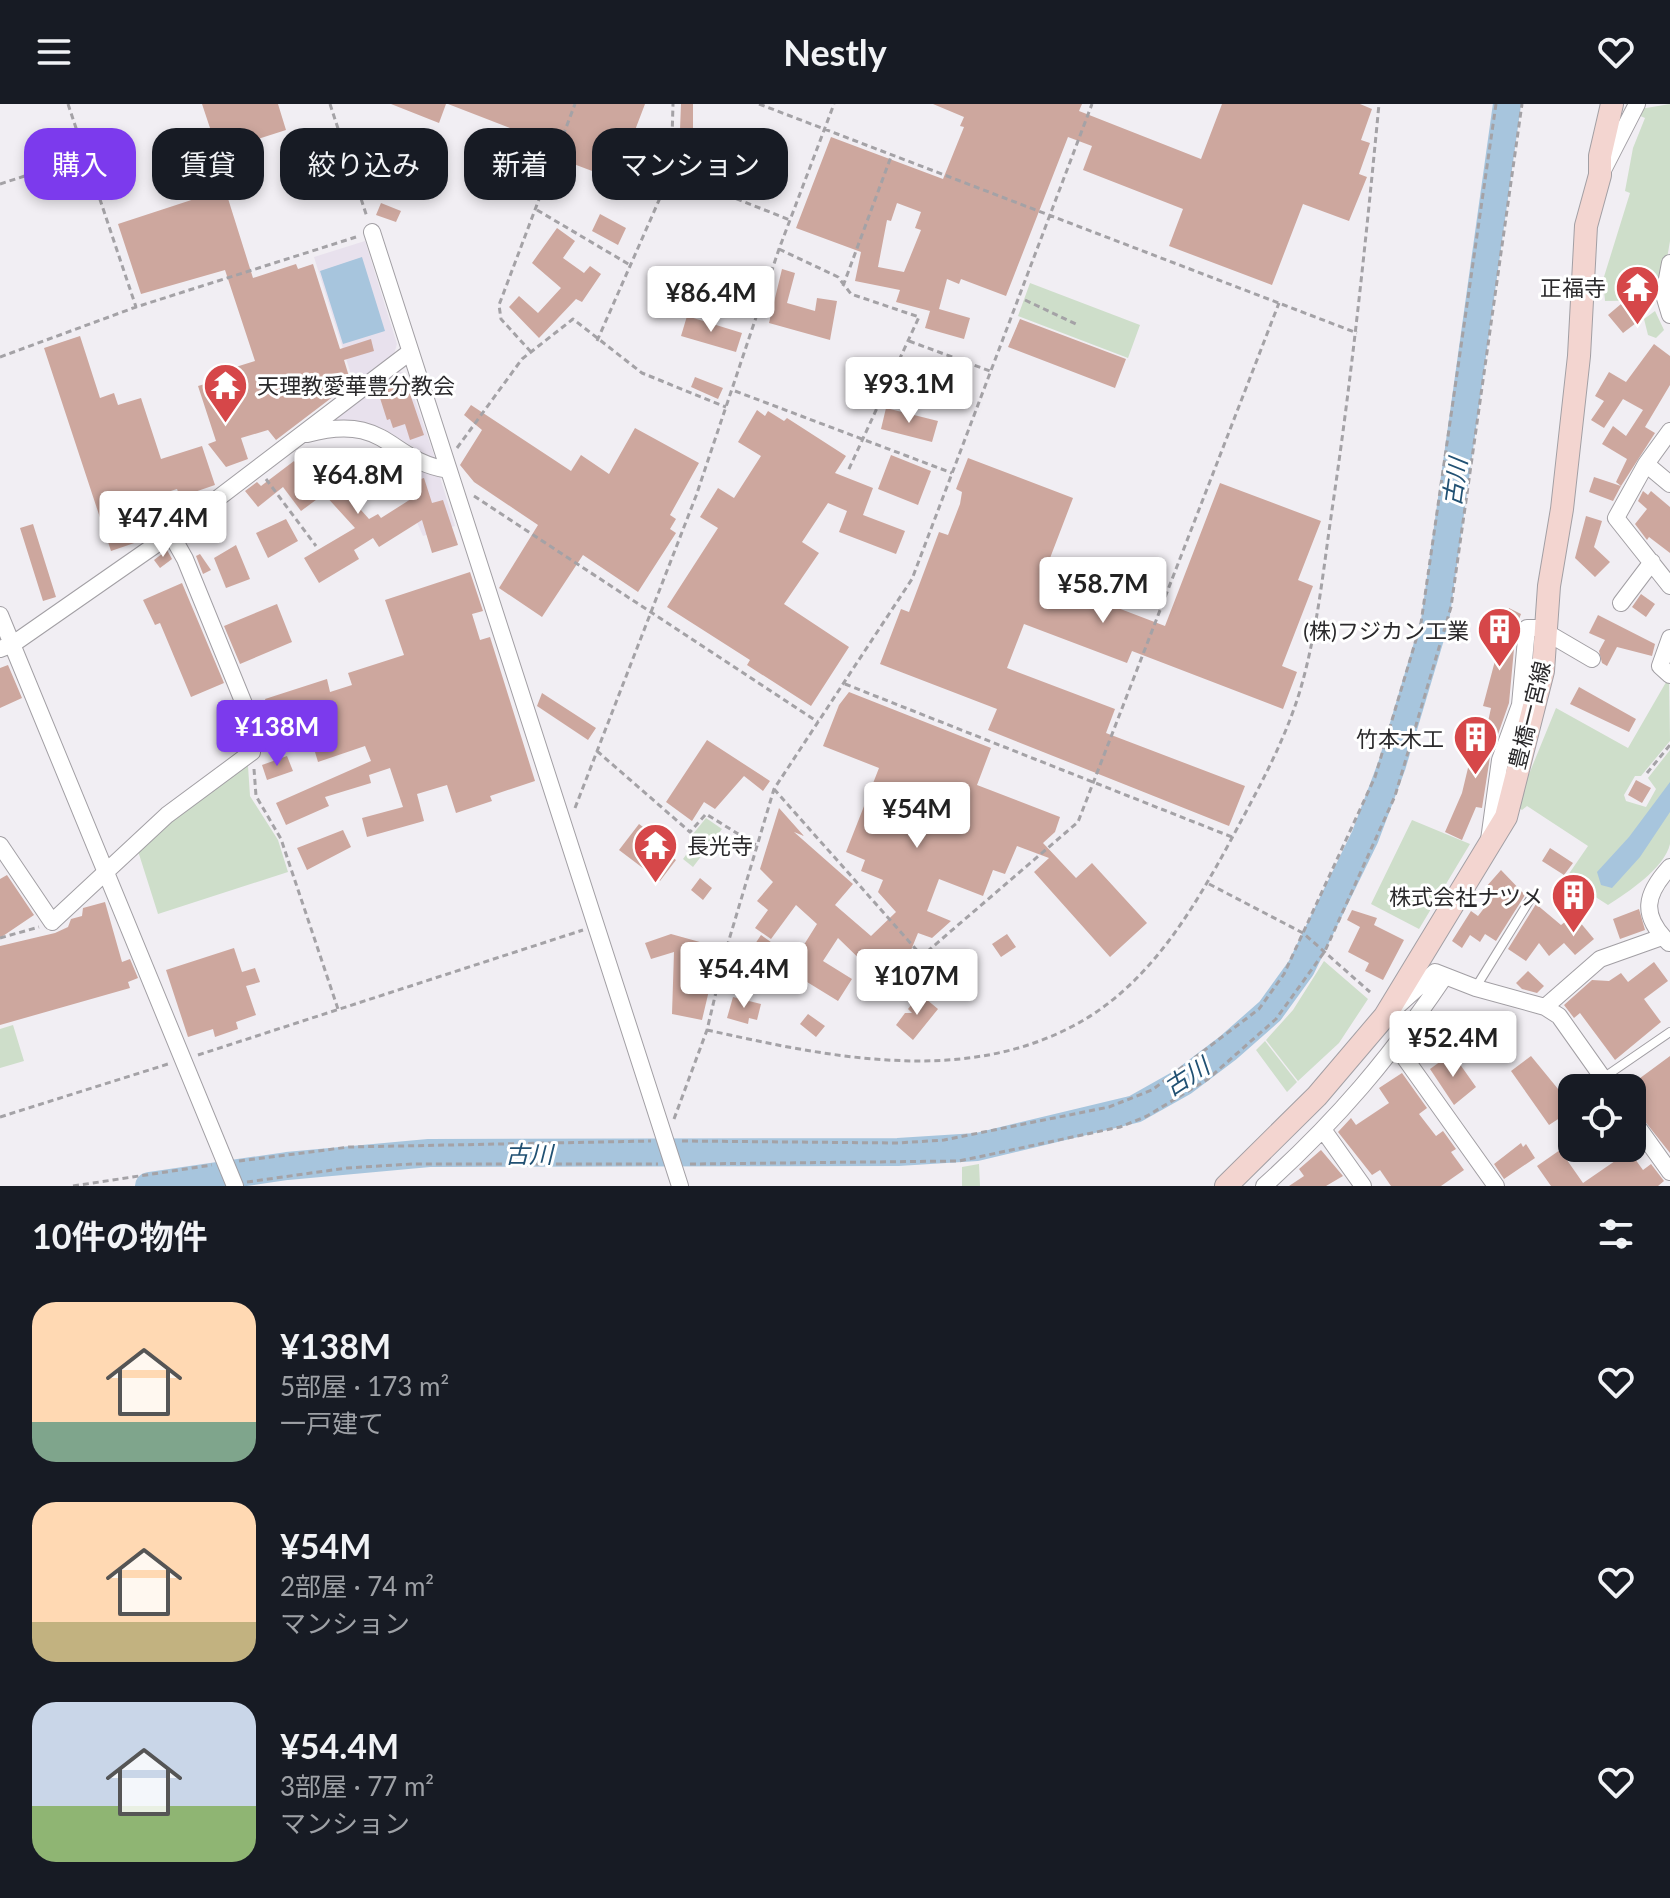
<!DOCTYPE html>
<html lang="ja">
<head>
<meta charset="utf-8">
<style>
	body { margin:0; font-family:Lato,"Noto Sans JP",sans-serif; background:#20242c; color:#f1f3f6; height:100vh; display:flex; flex-direction:column; font-size:30px; white-space:nowrap }
	* { box-sizing:border-box; margin:0 }
	p { font-size:26px; color:#9ea1a6 }
	.icon { flex:none; width:44px; height:44px; fill:none; stroke:currentColor; stroke-width:2; stroke-linecap:round; stroke-linejoin:round }
	.map { position:relative; height:1082px; overflow:hidden }
	.side { display:flex; flex-direction:column; background:#171b24; flex:1 }
	.side>* { flex:none }
	.top-card { position:absolute; left:24px; top:24px; width:800px; height:72px; display:flex; gap:16px }
	.buttons { position:absolute; left:1558px; top:970px; display:grid; gap:16px }
	.buttons a { display:grid; place-items:center; width:88px; height:88px; border-radius:16px; background:#171b24; box-shadow:0 4px 12px #0003; font-size:40px }
	.price { position:absolute; translate:-50% -68px; padding:0 18px; border-radius:8px; background:#fff; color:#222; font-size:26px; line-height:52px; filter:drop-shadow(0 2px 4px #0008) }
	.price::after { content:''; position:absolute; left:50%; top:48px; width:24px; height:18px; margin-left:-12px; background:inherit; clip-path:polygon(0 0,100% 0,50% 100%) }
	.price.current { background:#7c3aed; color:#fff }
	ul { padding:0; list-style:none }
	li { display:flex; align-items:center; gap:24px; height:200px; padding:0 32px }
	li span { display:grid; place-items:center; flex:none; width:224px; height:160px; border-radius:24px; color:#555 }
	li>.icon { margin-inline-start:auto }
	span .icon { width:96px; height:96px; fill:#fffc; stroke-width:1 }
	li b { font-size:34px }
	h2 { display:flex; justify-content:space-between; align-items:center; height:96px; padding:0 32px; font-size:34px }
	.tag { padding:0 28px; border-radius:24px; background:#171b24; box-shadow:0 4px 12px #0003; font-size:28px; line-height:72px }
	.tag.current { background:#7c3aed; color:#fff }
	header { display:flex; justify-content:space-between; align-items:center; height:104px; padding:0 32px; background:#171b24; font-size:36px; font-weight:700 }
	.map>svg:first-child { display:block }
	.built { fill:#e8e1ed }
	.green { fill:#cedeca }
	.water { fill:#a7c5dd }
	.lines { fill:none; stroke-linecap:round; stroke-linejoin:round }
	.river { stroke:#a7c5dd; stroke-width:28 }
	.building { fill:#cda79e; fill-rule:evenodd }
	.lane-casing { stroke:#a29fa4; stroke-width:10 }
	.street-casing { stroke:#a29fa4; stroke-width:18 }
	.secondary-casing { stroke:#a29fa4; stroke-width:24 }
	.path { stroke:#a4a2a6; stroke-width:3; stroke-dasharray:6 4; stroke-linecap:butt }
	.lane { stroke:#fff; stroke-width:8 }
	.street { stroke:#fff; stroke-width:16 }
	.secondary { stroke:#f3d5d0; stroke-width:22 }
	.labels { text-anchor:middle; dominant-baseline:central; stroke-width:6; stroke-linejoin:round; paint-order:stroke }
	.poi-label { font-size:22px; fill:#2a292b; stroke:#fff; text-anchor:end }
	.street-label { font-size:22px; fill:#2a292b; stroke:#fff }
	.water-label { font-size:24px; font-style:italic; fill:#215173; stroke:#fff }
</style>
</head>
<body>
<header><svg class="icon" aria-label="menu" viewBox="0 0 24 24"><path d="M4 6h16M4 12h16M4 18h16"/></svg>Nestly<svg class="icon" aria-label="heart" viewBox="0 0 24 24"><path d="M12 20l-8-8c-3-5 5-10 8-4 3-6 11-1 8 4z"/></svg></header>
<div class="map">
<svg width="1670" height="1082" viewBox="0 0 1670 1082">
	<rect width="100%" height="100%" fill="#f1eef3"/>
	<path class="built" d="M365,137l32,103 -3,10 -40,30 -40,-127z
		M399,267l7,3 30,87 -51,-31 -16,-6 -39,-2z
		M409,355l30,15 16,52 -32,10 -22,-50 -24,-6z"/>
	<path class="green" d="M1670,0v137l-10,59 -55,1 -2,-21 27,-87 -5,-2 8,-43 12,-30 -7,-3 2,-6z
		M1030,179l110,42 -12,33 -110,-42z
		M1655,207l9,19 -8,8 -8,-3 -4,-16z
		M1669,573l1,64 -29,35h-6l-11,19 2,6 20,6 10,-18 -8,-11 22,-28c0,26 0,70 0,94 -6,25 -42,48 -62,61l-42,-27 22,-32 -61,-40 -5,4 -6,-4 40,-98 72,40z
		M245,660l3,2 2,30 28,44 10,32 -130,42 -20,-63 37,-37z
		M706,714l16,11 -29,38 -10,-8 15,-20 -5,-5z
		M1412,716l58,24 -51,85 -48,-25z
		M1324,857l44,38 -29,44 -41,38 -32,-41 27,-30z
		M13,921l11,36 -24,7v-39z
		M1265,937l32,41 -10,10 -31,-42z
		M979,1060l1,22h-18v-19z"/>
	<path class="water" d="M362,153l23,74 -42,13 -23,-73z
		M1670,678v30l-30,45 -28,31 -11,-3 -4,-13 32,-35z"/>
	<g class="lines">
		<path class="river" d="M149,1082l138,-20 142,-13 469,-1 79,-5 158,-38 48,-27 45,-34 42,-37 31,-43 64,-131 27,-72 43,-144 72,-517"/>
	</g>
	<path class="building" d="M202,0h76l8,26 -68,22z
		M391,0h55l-7,19z
		M448,0h197l-29,76 -53,-20 4,-10z
		M681,0h12v25l34,6 -5,27 -28,-5 -3,13 -13,-3 3,-16 -33,-2 1,-21 31,2z
		M933,0h149l-3,7 122,48 21,-55h138l12,5 -11,31 9,3 -11,31 8,3 -18,44 -46,-17 -31,81 -103,-39 14,-37 -100,-39 9,-24 -24,-9 -62,159 -45,-17 -2,5 -12,-5 -8,30 31,9 -6,21 -39,-11 5,-17 -34,-9 4,-12 -45,-9 6,-29 -65,-24 35,-91 112,42 21,-52 -4,-1 4,-9zM897,99l24,9 -6,16 6,2 -17,42 -26,-5 9,-47 4,1z
		M225,85l28,89 43,-14 2,5 15,-5 27,85 31,-10 3,12 -30,9 7,23 -75,57 -8,-10 -27,8 7,21 -22,8 -18,-23 8,-3 -18,-55 30,-9 -2,-7 29,-9 -30,-91 -84,24 -23,-70z
		M381,99l20,8 -5,11 -20,-7z
		M600,110l26,14 -8,17 -26,-14z
		M557,124l18,13 -12,17 21,15 6,-7 11,8 -19,28 -6,-3 -37,39 -30,-31 10,-11 19,17 23,-25 -29,-25z
		M782,165l13,4 -8,30 28,8 2,-13 20,3 -7,39 -61,-17z
		M1621,200l15,19 -13,10 -15,-18z
		M687,212l55,17 -6,19 -55,-16z
		M1020,215l106,40 -11,29 -107,-41z
		M80,232l20,62 14,-5 4,12 23,-7 20,61 41,-13 13,39 -35,12 -3,-8 -28,9 9,30 -13,4 -2,8 -32,11 -67,-203z
		M1654,240l16,12v29l-25,42 10,6 -34,53 -5,-4 11,-23 -25,-15 11,-18 13,10 17,-26 -20,-11 -19,29 -13,-8 13,-19 -9,-5 14,-24 17,10z
		M695,273l28,11 -5,11 -27,-12z
		M406,278l18,53 -14,5 -5,-16 -12,4 -3,-9 -3,1 -7,-22 3,-1 -2,-7z
		M471,301l100,66 10,-16 28,19 26,-46 64,35 -29,52 6,4 -6,10 6,4 -38,59 -55,-37 -41,62 -43,-29 39,-63 -64,-43 -14,-17 22,-35 -18,-15z
		M886,304l52,13 -6,21 -51,-13z
		M757,306l8,6 3,-5 16,10 3,-3 59,38 -11,17 38,15 -10,27 42,16 -9,23 -57,-22 8,-21 -19,-8 -26,39 17,11 -35,51 65,43 -38,59 -64,-41 3,-5 -83,-53 51,-79 -18,-11 18,-29 16,10 27,-42 -23,-14z
		M891,351l40,16 -13,34 -40,-16z
		M968,354l105,40 -31,81 123,47 55,-143 101,38 -23,59 15,6 -31,80 15,6 -14,37 -151,-58 -5,12 -103,-39 -17,44 108,41 -9,24 139,53 -16,40 -241,-96 9,-21 -117,-45 21,-55 8,3 30,-80 9,3 12,-31 2,-12 -6,-3z
		M294,357l7,9 10,-1 10,14 14,-12 7,4 18,21 -7,5 16,18 9,-5 3,4 30,-19 -9,-14 22,-7 8,25 11,-3 15,45 -26,8 -10,-33 -43,27 -6,-9 -19,12 5,9 -40,24 -15,-25 51,-30 -31,-34 -23,17 -18,-24 -25,20 -13,-16 12,-9 4,4z
		M1594,373l27,9 -8,15 -24,-9z
		M1643,387l5,4 3,-4 19,16v46l-21,-16 -2,3 -12,-16 12,-15 -9,-8z
		M1586,412l16,5 -8,26 16,15 -15,15 -20,-19z
		M286,415l12,22 -30,17 -12,-25z
		M33,420l23,73 -13,4 -23,-73z
		M236,441l14,34 -24,9 -12,-30z
		M167,446l5,9 -12,9 -6,-8z
		M200,450l11,16 -8,4 -7,-18z
		M470,468l13,39 -11,3 8,26 10,-3 45,144 -45,15 2,5 -36,12 -9,-28 -30,9 7,27 -57,16 -5,-19 41,-11 -13,-39 -21,7 2,8 -46,14 4,9 -43,19 -10,-22 95,-42 -6,-15 -47,16 -15,-50 -31,9 -7,-22 62,-20 3,13 22,-7 -4,-12 56,-18 -19,-55z
		M182,479l42,100 -33,14 -31,-74 -5,2 -12,-25z
		M1641,490l14,10 -9,13 -14,-10z
		M277,500l15,38 -52,22 -16,-38z
		M1509,504l12,6 -5,13 -7,76 -19,54 -8,51 -6,-1 -14,33 -17,-8 17,-39 11,-46 9,2 9,-41 -8,-2z
		M1598,511l57,29 -3,12 -35,-9 -10,19 -5,-3 -3,-12 6,-11 -16,-7z
		M8,561l14,33 -22,10v-40z
		M1579,583l57,32 -7,13 -59,-28z
		M849,588l142,56 -14,37 83,32 -5,15 -12,11 33,35 16,-15 55,60 -37,34 -76,-85 15,-14 -32,-12 -12,28 -12,-4 -10,26 -44,-17 -12,32 24,10 -19,17 -14,-5 -9,22 5,4 -19,25 -18,-13 -3,2 -36,-35 -15,23 29,18 -14,22 -57,-35 -5,8 -23,-16 4,-5 -6,-3 10,-15 34,24 22,-35 -21,-19 -25,34 -16,-11 13,-18 -11,-9 16,-19 -13,-13 19,-61 25,28 -10,-4 59,52 -18,21 36,31 25,-24 -18,-20 5,-12 -22,-9 4,-11 -19,-8 33,-84 -56,-22 16,-41z
		M542,589l54,35 -8,12 -51,-34z
		M707,636l63,41 -7,10 -19,-15 -29,33 -11,-7 -12,19 -26,-19z
		M287,652l6,15 -26,9 -5,-15z
		M1636,676l15,8 -9,15 -14,-8z
		M639,720l23,17 -4,6 18,13 -16,21 -41,-31z
		M343,726l8,17 -44,23 -10,-22z
		M1550,744l23,15 -9,12 -22,-14z
		M1501,766l24,25 -29,46 -11,-7 -5,8 -10,-7 -8,13 -10,-7 19,-30 7,5 17,-22 -9,-7z
		M7,771l27,40 -34,23v-59z
		M700,774l12,10 -9,12 -12,-10z
		M105,798l17,60 8,-3 8,19 -10,4 2,6 -130,37v-79l55,-13 13,-6 3,-8 11,-3 1,-8z
		M1536,800l25,21 13,-10 20,24 -19,16 -11,-12 -15,13 -10,-13 -13,18 -18,-12z
		M1639,805l6,21 -25,9 -7,-20z
		M1352,806l25,8 -3,7 30,15 -21,40 -18,-9 4,-8 -21,-11 12,-25 -13,-7z
		M671,830l36,10 -2,12 12,3 -3,10 29,10 -4,12 -28,-9 -9,38 -30,-6 2,-62 -23,7 -6,-16z
		M1007,830l9,13 -15,10 -9,-13z
		M234,844l8,24 13,-4 5,14 -14,4 10,29 -20,7 2,7 -23,8 -2,-8 -25,8 -22,-67z
		M1654,858l14,19 -24,18 17,23 -46,38 -35,-47 -6,5 -10,-13 28,-25 17,1 12,-8 7,9z
		M1528,867l16,15 -7,7 -15,-4 -6,-6z
		M920,890l18,15 -25,31 -17,-15 9,-12h7l-4,-4z
		M733,893l28,7 -4,16 -8,-2 -1,6 -21,-6z
		M808,910l17,12 -9,11 -16,-13z
		M1452,949l24,34 -22,18 -24,-36z
		M1531,952l41,50v4l-23,15 -38,-54z
		M1670,952v97l-38,-48v-21z
		M1402,969l25,35 -8,6 17,22 7,-5 13,18 -5,3 13,18 -23,16h-50l-11,-16 -8,5 -34,-43 13,-14 5,7 33,-22 -10,-15z
		M1521,1039l2,4 3,-3 9,14 -31,21 -10,-15z
		M1606,1044h21l16,22 8,-6 13,17 -6,5h-107l-14,-20 23,-16 23,33 32,-22z
		M1321,1046l22,26 -17,10h-37l15,-10 -5,-7z"/>
	<g class="lines">
		<defs>
			<path id="lane" d="M1476,883l55,-89
				M1603,974l67,-46"/>
			<path id="street" d="M1601,70l36,-70
				M372,128l308,954
				M1670,159l-6,32 6,20
				M1670,327l-24,33 24,20
				M307,330c81,-22 81,27 142,36
				M1646,360l-30,54 54,68
				M1621,499l31,-41
				M0,511l235,571
				M1670,534l-10,28 10,9
				M0,545l13,-5 158,-110 239,-182
				M1489,736l11,-80 20,-55 7,-77h12l53,31
				M0,741l52,77 115,-107 85,-63 -3,-36 -64,-157 -14,-25
				M1669,839c-29,-28 -24,-49 1,-76
				M1545,903l14,9 51,72
				M1394,905l41,-37 41,16 69,19 55,-48 62,-22
				M1397,943l99,139
				M1632,1015l38,53
				M1324,1027l39,55
				M1264,1082c74,-67 125,-127 181,-210"/>
			<path id="secondary" d="M1226,1082l91,-90 68,-80 121,-199 37,-146 6,-85 13,-77 17,-153 7,-130 14,-51v-19l12,-52"/>
		</defs>
		<use href="#lane" class="lane-casing"/>
		<use href="#street" class="street-casing"/>
		<use href="#secondary" class="secondary-casing"/>
		<path class="path" d="M68,0l68,203
			M330,0l37,113
			M759,0l598,229
			M671,69l119,47
			M0,80l84,-27
			M537,106l93,55
			M779,145l59,28 13,17 68,23 -71,154
			M843,182l49,-132
			M1025,196l51,24
			M597,237l74,-168 2,-69
			M909,237l81,30
			M531,248l-30,-33 -2,-14 76,-201
			M0,253l136,-50 220,-70
			M735,287l217,82
			M457,344l65,-89 51,-40 69,54 84,34
			M298,353l33,16
			M266,375l50,67
			M474,392l344,226
			M845,580l387,153
			M597,647l93,81 16,-18 50,31
			M254,665l2,27 25,43 57,170
			M1647,669l23,-28
			M774,685l148,167 156,-134 201,-519
			M575,704l121,-312 83,-247 55,-145
			M1209,780l94,49 67,59
			M0,834l39,-11
			M707,926c118,26 253,56 366,-4 76,-40 120,-116 159,-188 25,-47 51,-93 67,-144 18,-59 24,-123 33,-184 20,-135 34,-270 47,-406
			M198,951l385,-125
			M0,1013l168,-53
			M674,1015l33,-89 19,-80 48,-161 138,-210 180,-475
			M682,1037l216,2 46,-3 165,-33 43,-17 107,-81 25,-35 91,-197 46,-154 75,-519
			M239,1057l110,-14 302,-6
			M690,1060l269,-3 161,-34 27,-11 61,-37 68,-60 49,-68 70,-155 56,-189 71,-503
			M247,1078l100,-14 65,-4h246
			M73,1082l139,-21"/>
		<use href="#lane" class="lane"/>
		<use href="#street" class="street"/>
		<use href="#secondary" class="secondary"/>
	</g>
	<defs>
		<symbol id="temple-pin" viewBox="-11 -11 22 30"><path d="M0 17L-7.5 6A9.5 9.5 0 1 1 7.5 6Z" fill="#d64749" stroke="#fff"/><path d="M0-6L5-2H3V0L6.5 2.5H4V6H1.5V3h-3V6H-4V2.5H-6.5L-3 0V-2H-5Z" fill="#fff"/></symbol>
		<symbol id="building-pin" viewBox="-11 -11 22 30"><path d="M0 17L-7.5 6A9.5 9.5 0 1 1 7.5 6Z" fill="#d64749" stroke="#fff"/><path d="M-4-6H4V6H1V3H-1V6H-4ZM-2.5-4.3h1.7v1.8h-1.7ZM.8-4.3h1.7v1.8H.8ZM-2.5-1h1.7V.8h-1.7ZM.8-1h1.7V.8H.8Z" fill="#fff"/></symbol>
	</defs>
	<g fill-rule="evenodd">
		<use href="#temple-pin" x="1612" y="158" width="51" height="69"/>
		<use href="#temple-pin" x="200" y="256" width="51" height="69"/>
		<use href="#building-pin" x="1474" y="500" width="51" height="69"/>
		<use href="#building-pin" x="1450" y="608" width="51" height="69"/>
		<use href="#temple-pin" x="630" y="716" width="51" height="69"/>
		<use href="#building-pin" x="1548" y="766" width="51" height="69"/>
	</g>
	<g class="labels">
		<g class="poi-label">
			<text x="1606" y="183">正福寺</text>
			<text x="257" y="281" text-anchor="start">天理教愛華豊分教会</text>
			<text x="1469" y="526">(株)フジカン工業</text>
			<text x="1444" y="634">竹本木工</text>
			<text x="687" y="741" text-anchor="start">長光寺</text>
			<text x="1543" y="792">株式会社ナツメ</text>
		</g>
		<g class="street-label">
			<text transform="translate(1529 611) rotate(-76)">豊橋一宮線</text>
		</g>
		<g class="water-label">
			<text transform="translate(1454 378) rotate(-82)">古川</text>
			<text transform="translate(1186 972) rotate(-33)">古川</text>
			<text x="529" y="1049">古川</text>
		</g>
	</g>
</svg>
<div class="buttons">
<a><svg class="icon" aria-label="locate" viewBox="0 0 24 24"><circle cx="12" cy="12" r="6"/><path d="M12 2v4M12 18v4M2 12h4M18 12h4"/></svg></a>
</div>
<b class="price" style="left:711px;top:230px">¥86.4M</b>
<b class="price" style="left:909px;top:321px">¥93.1M</b>
<b class="price" style="left:358px;top:412px">¥64.8M</b>
<b class="price" style="left:163px;top:455px">¥47.4M</b>
<b class="price" style="left:1103px;top:521px">¥58.7M</b>
<b class="price current" style="left:277px;top:664px">¥138M</b>
<b class="price" style="left:917px;top:746px">¥54M</b>
<b class="price" style="left:744px;top:906px">¥54.4M</b>
<b class="price" style="left:917px;top:913px">¥107M</b>
<b class="price" style="left:1453px;top:975px">¥52.4M</b>
<div class="top-card">
<a class="tag current">購入</a>
<a class="tag">賃貸</a>
<a class="tag">絞り込み</a>
<a class="tag">新着</a>
<a class="tag">マンション</a>
</div>
</div>
<section class="side">
<h2>10件の物件<svg class="icon" aria-label="filters" viewBox="0 0 24 24"><path d="M4 7h16M4 17h16"/><circle cx="9" cy="7" r="2"/><circle cx="15" cy="17" r="2"/></svg></h2>
<ul>
<li><span style="background:linear-gradient(#ffd9b3 75%,#7fa58c 0)"><svg class="icon" aria-label="home" viewBox="0 0 24 24"><path d="M3 11l9-7 9 7M6 9v11h12V9"/></svg></span><div><b>¥138M</b><p>5部屋 · 173 m²</p><p>一戸建て</p></div><svg class="icon" aria-label="heart" viewBox="0 0 24 24"><path d="M12 20l-8-8c-3-5 5-10 8-4 3-6 11-1 8 4z"/></svg></li>
<li><span style="background:linear-gradient(#ffd9b3 75%,#c2b280 0)"><svg class="icon" aria-label="home" viewBox="0 0 24 24"><path d="M3 11l9-7 9 7M6 9v11h12V9"/></svg></span><div><b>¥54M</b><p>2部屋 · 74 m²</p><p>マンション</p></div><svg class="icon" aria-label="heart" viewBox="0 0 24 24"><path d="M12 20l-8-8c-3-5 5-10 8-4 3-6 11-1 8 4z"/></svg></li>
<li><span style="background:linear-gradient(#c9d6e8 65%,#8fb573 0)"><svg class="icon" aria-label="home" viewBox="0 0 24 24"><path d="M3 11l9-7 9 7M6 9v11h12V9"/></svg></span><div><b>¥54.4M</b><p>3部屋 · 77 m²</p><p>マンション</p></div><svg class="icon" aria-label="heart" viewBox="0 0 24 24"><path d="M12 20l-8-8c-3-5 5-10 8-4 3-6 11-1 8 4z"/></svg></li>
</ul>
</section>
</body>
</html>
